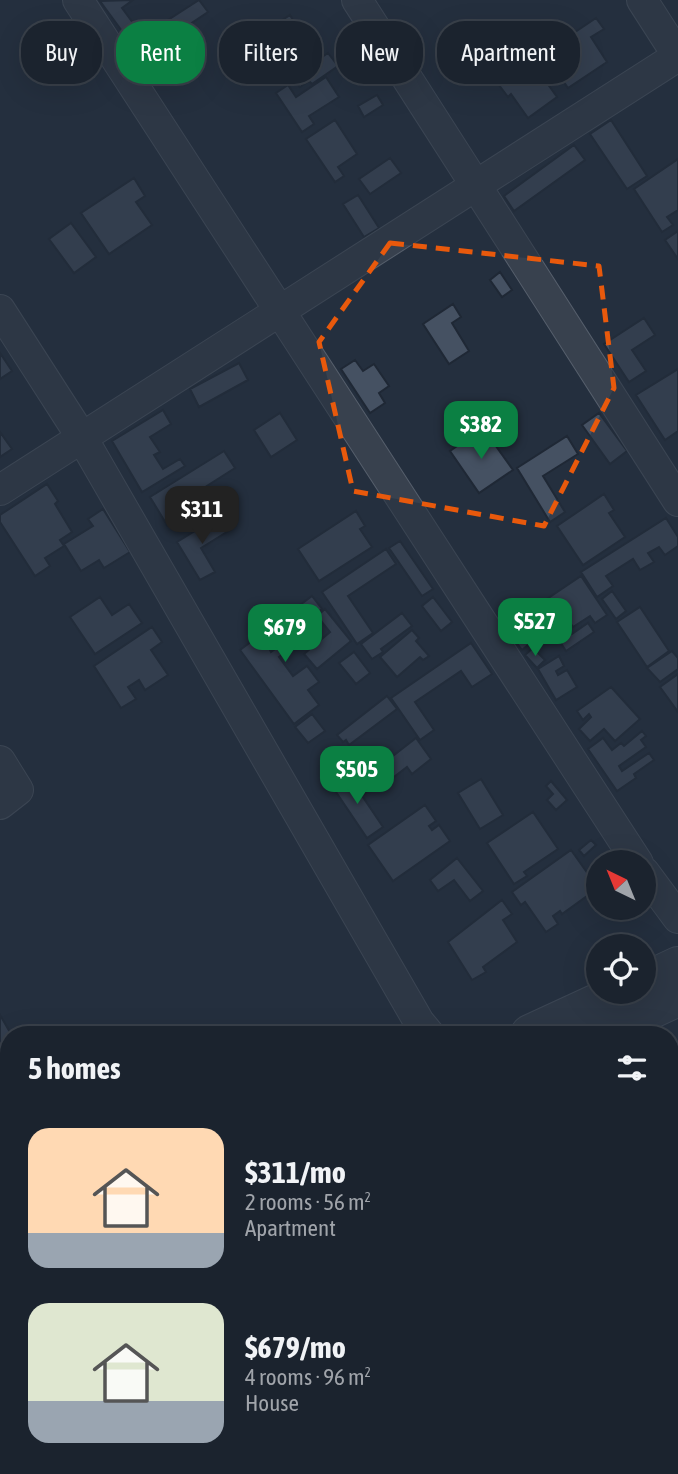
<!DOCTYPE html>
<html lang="en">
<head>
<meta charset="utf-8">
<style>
	body { margin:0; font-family:"Asap Condensed",sans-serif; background:#282f3a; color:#f1f3f6; height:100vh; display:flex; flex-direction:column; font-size:26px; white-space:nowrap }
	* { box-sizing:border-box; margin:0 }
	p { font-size:23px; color:#a0a4aa }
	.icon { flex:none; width:38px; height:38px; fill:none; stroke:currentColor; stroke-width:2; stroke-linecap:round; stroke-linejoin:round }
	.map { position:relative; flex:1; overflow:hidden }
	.sheet { position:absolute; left:0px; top:1026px; width:679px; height:450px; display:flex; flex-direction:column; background:#1b232e; border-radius:28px 28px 0 0; box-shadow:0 7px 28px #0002,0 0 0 2px #39404a }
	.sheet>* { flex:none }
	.guide { position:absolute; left:21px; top:21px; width:637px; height:63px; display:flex; gap:14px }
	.needle { width:46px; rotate:317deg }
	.fabs { position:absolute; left:586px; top:850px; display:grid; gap:14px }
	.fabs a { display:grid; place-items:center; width:70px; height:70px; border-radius:50%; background:#1b232e; box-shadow:0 7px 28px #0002,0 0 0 2px #39404a; font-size:35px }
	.price { position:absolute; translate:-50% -60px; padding:0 16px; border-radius:14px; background:#0b8043; color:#fff; font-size:23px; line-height:46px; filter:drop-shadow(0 2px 4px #0008) }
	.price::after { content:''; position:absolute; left:50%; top:42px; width:21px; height:16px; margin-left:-10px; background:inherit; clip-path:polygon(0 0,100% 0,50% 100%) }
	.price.on { background:#222; color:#fff }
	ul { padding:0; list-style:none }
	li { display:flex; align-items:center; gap:21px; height:175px; padding:0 28px }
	li span { display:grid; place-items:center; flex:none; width:196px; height:140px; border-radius:21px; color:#555 }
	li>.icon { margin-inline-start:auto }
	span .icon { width:84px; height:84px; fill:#fffc; stroke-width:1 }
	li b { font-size:30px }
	h2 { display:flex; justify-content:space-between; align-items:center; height:84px; padding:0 28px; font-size:30px }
	.chip { padding:0 24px; border-radius:28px; background:#1b232e; box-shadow:0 7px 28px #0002,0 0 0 2px #39404a; font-size:24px; line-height:63px }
	.chip.on { background:#0b8043; color:#fff }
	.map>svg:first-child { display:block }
	.building { fill:#455162; stroke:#1f2835; stroke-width:2 }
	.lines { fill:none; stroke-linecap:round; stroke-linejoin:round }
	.minor-casing { stroke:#565f6c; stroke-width:32 }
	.tertiary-casing { stroke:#565f6c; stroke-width:40 }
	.minor { stroke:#38414e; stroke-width:30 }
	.tertiary { stroke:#38414e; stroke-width:38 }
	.marked { fill:none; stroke:#e8590c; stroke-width:5; stroke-dasharray:14 9; stroke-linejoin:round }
</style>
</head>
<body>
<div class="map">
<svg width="678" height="1474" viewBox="0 0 678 1474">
	<rect width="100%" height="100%" fill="#242f3e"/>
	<path class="building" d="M133,0l-11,8 11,15 -11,8 -22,-30z
		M199,0l9,12 -48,32 -9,-13z
		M290,15l8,14 -11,7 15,22 -21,14 -24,-35z
		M596,18l8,11 -13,8 16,25 -39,26 -24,-35z
		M328,53l10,13 -26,18 -3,-3 -9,6 -11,-14 17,-11 3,4z
		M532,62l25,35 -29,21 -17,-24 -3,3 -9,-12z
		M326,77l13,20 -30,19 5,8 -12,8 -26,-39 12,-8 8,12z
		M377,95l6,10 -19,12 -6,-11z
		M335,120l22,34 -19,13 6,9 -9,6 -29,-43z
		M611,120l36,56 -20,13 -37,-55z
		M574,145l11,15 -71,51 -10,-15z
		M390,158l11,15 -31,21 -11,-15z
		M678,159v51l-11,7 6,8 -11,7 -28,-43z
		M134,178l11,18 -9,6 16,23 -43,29 -28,-41z
		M358,195l21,33 -15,9 -21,-33z
		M71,223l25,34 -22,16 -25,-34z
		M678,231v28l-13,-19z
		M500,272l12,18 -10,7 -12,-17z
		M453,304l8,13 -9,6 17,28 -20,13 -26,-40z
		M644,318l11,17 -23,15 14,21 -17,11 -25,-38z
		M0,353l12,18 -12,8z
		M355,360l8,11 11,-7 15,22 -10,7 6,10 -15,10 -29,-44z
		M239,363l9,17 -49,27 -9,-18z
		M678,369v62l-13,9 -29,-45z
		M163,410l8,14 -21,13 10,15 -6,3 9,14 17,-10 5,7 -43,26 -30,-51z
		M280,413l17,27 -26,17 -17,-27z
		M599,413l28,38 -17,13 -28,-39z
		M483,428l30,42 -34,23 -29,-42z
		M0,432l12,17 -12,8z
		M567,436l11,18 -35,22 22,36 -15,10 -33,-54z
		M224,451l11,17 -58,37 6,10 -16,10 -17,-28z
		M47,484l11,17 -3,3 17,28 -12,8 4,6 -19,12 5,8 -15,10 -35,-54v-7z
		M604,494l10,16 -5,3 16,24 -42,28 -26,-39z
		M103,509l27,43 -26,16 -5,-8 -18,11 -17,-27 29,-18 -5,-7z
		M356,511l9,15 -5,3 12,18 -53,34 -21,-32z
		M221,515l9,15 -29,18 14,24 -15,8 -23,-38z
		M666,518l12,19v9l-13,9 -6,-8 -11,6 6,9 -14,8 -7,-11 -27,17 7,10 -16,11 -16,-25z
		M400,541l33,48 -11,7 -33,-48z
		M386,549l10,15 -48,32 25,37 -16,11 -35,-52z
		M581,576l26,39 -12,8 -5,-7 -17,11 -13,-19 -14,9 -8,-12z
		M612,591l14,20 -10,8 -14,-20z
		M312,596l10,13 -53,39 2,4 15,-11 5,7 -12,9 14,19 14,-10 12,16 -11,8 11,15 -25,19 -54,-74z
		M100,597l12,18 17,-11 13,19 -47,31 -25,-37z
		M433,597l19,25 -11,9 -19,-25z
		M640,607l29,44 -22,16 -30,-45z
		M325,609l26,32 -34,28 -13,-15 26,-22 -13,-16z
		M514,611l21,28 -13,11 -22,-29z
		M402,613l10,13 -31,23 2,3 -11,7 -11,-15z
		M557,617l15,17 16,-11 6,9 -28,19 -11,-17 -5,4 -7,-9z
		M152,627l10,15 -11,8 17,25 -23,15 -6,-10 -11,7 8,12 -15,9 -27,-42z
		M412,630l7,8 -3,3 13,15 -6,4 -3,-3 -23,20 -17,-20z
		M471,643l21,31 -20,13 -11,-16 -46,31 19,28 -14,10 -29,-42z
		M533,648l12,12 -8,8 -12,-13z
		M672,651l6,7v11l-18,13 -13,-14z
		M354,652l16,21 -14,11 -17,-21z
		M559,656l5,10 -8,5 2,4 9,-5 10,17 -21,13 -18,-31z
		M678,674v38l-18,-25z
		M611,687l29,32 -25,22 -11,-12 -14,12 -11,-12 12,-12 -2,-3 -6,6 -6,-9z
		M387,696l10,13 -48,36 -3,-5 -3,2 -6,-7z
		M312,714l13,17 -17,12 -13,-16z
		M642,731l4,5 -5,4 5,7 -27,19 3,5 27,-18 5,7 -20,14 2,4 -19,13 -29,-42 15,-11 9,12 9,-7 3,3z
		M416,738l15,21 -19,15 -5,-7 -17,13 -10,-14z
		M372,762l12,14 -20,18 -12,-14z
		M348,775l35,52 -16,11 -35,-52z
		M481,779l22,36 -23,14 -22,-36z
		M551,781l16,19 -11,10 -9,-10 6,-6 -7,-8z
		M425,805l11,16 -7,5 3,4 7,-5 11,16 -57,40 -25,-36z
		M533,812l25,37 -34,23 3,4 -13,8 -27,-41z
		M591,840l5,5 -12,11 -5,-6z
		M571,850l27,38 -36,26 -2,-3 -7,5 5,8 -12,8 -21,-30 -4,3 -9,-13z
		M457,858l26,33 -13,10 -16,-21 -16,11 -8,-11z
		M502,900l10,14 -9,6 14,22 -34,25 3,5 -14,8 -24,-38z
		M0,1015l11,19h-2v83l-9,5z
		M678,1250v64l-8,-10v-48z
		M338,1466h95l-11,8h-79z"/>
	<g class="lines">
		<defs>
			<path id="minor" d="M78,0l560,863
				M357,0l321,501
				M642,0l36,56
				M0,310l81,126 338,586 10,12
				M0,490l678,-434
				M0,761l18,29 -18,14
				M644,872l34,46
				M670,1249l8,-5
				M670,1341l8,12
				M0,1421h9
				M481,1466l3,8"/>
			<path id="tertiary" d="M644,982l34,-16
				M530,1034l91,-42
				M598,1034l80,-37
				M0,1263l9,-4
				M0,1293l9,-3"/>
		</defs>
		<use href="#minor" class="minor-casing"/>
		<use href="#tertiary" class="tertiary-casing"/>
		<use href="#minor" class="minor"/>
		<use href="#tertiary" class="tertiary"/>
	</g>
	<path d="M0 0H678V1474H0ZM390,243l209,23 15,122 -70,138 -191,-35 -34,-149z" fill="#242f3e" fill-opacity=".55" fill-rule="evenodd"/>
	<path class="marked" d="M390,243l209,23 15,122 -70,138 -191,-35 -34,-149z"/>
</svg>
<div class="fabs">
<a><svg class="needle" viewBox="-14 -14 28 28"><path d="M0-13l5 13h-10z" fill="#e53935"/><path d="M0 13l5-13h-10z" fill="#a0a4aa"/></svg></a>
<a><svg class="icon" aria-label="locate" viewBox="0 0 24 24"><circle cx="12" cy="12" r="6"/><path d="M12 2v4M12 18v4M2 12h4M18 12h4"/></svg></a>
</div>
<b class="price" style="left:481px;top:461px">$382</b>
<b class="price on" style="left:202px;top:546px">$311</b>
<b class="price" style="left:535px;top:658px">$527</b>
<b class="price" style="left:285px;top:664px">$679</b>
<b class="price" style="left:357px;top:806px">$505</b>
<div class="guide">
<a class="chip">Buy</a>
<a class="chip on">Rent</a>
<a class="chip">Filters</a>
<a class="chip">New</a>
<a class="chip">Apartment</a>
</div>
<section class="sheet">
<h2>5 homes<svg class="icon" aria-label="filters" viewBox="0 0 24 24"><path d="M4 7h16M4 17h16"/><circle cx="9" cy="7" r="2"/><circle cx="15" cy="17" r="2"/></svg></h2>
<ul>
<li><span style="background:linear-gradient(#ffd9b3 75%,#9aa5b1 0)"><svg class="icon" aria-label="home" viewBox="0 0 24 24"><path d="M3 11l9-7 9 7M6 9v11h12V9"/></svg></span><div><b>$311/mo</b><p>2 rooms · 56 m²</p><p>Apartment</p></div></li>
<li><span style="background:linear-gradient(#dfe7d0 70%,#9aa5b1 0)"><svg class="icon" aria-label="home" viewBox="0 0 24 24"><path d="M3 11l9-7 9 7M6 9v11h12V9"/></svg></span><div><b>$679/mo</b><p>4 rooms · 96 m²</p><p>House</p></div></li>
</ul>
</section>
</div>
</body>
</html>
